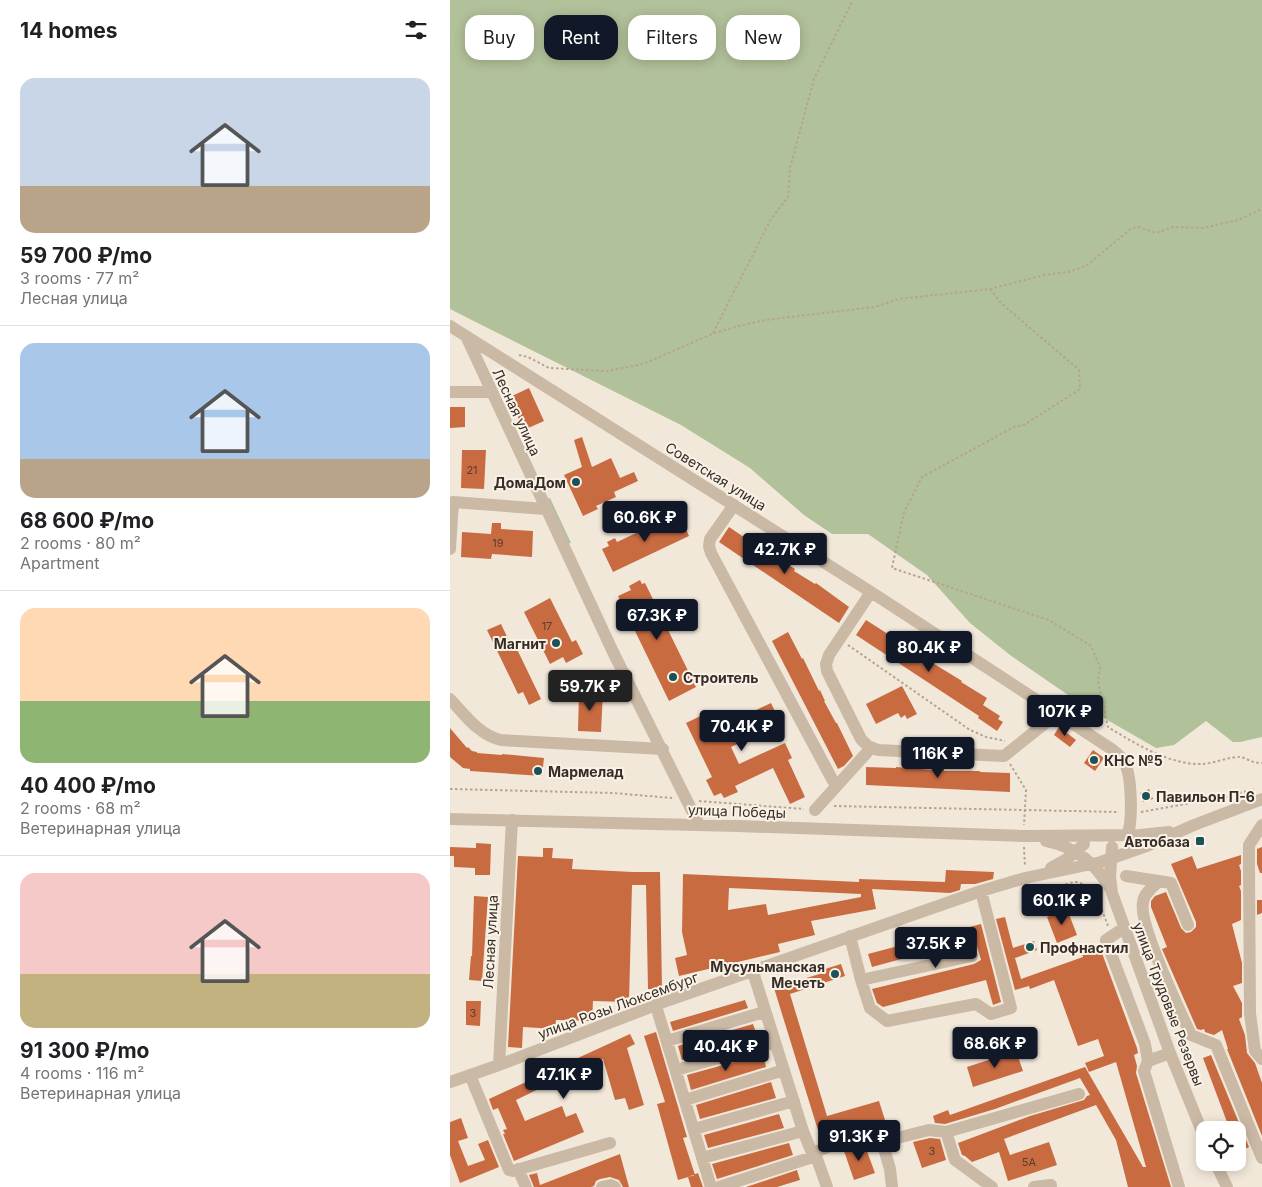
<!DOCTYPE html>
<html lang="en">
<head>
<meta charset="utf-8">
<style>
	body { margin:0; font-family:Inter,sans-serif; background:#f2f2f2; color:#202124; height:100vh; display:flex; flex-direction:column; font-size:19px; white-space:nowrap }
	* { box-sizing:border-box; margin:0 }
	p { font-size:16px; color:#757577 }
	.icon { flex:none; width:28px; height:28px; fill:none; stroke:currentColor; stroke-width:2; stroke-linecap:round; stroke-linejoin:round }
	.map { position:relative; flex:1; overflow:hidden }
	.panel { display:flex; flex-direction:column; background:#fff; width:450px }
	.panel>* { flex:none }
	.hud { position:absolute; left:15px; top:15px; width:475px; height:45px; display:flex; gap:10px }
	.buttons { position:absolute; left:746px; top:1121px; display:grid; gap:10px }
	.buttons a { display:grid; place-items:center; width:50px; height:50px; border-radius:10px; background:#fff; box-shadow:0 2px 12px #0003; font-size:25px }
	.price { position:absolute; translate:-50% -42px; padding:0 11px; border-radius:5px; background:#111827; color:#fff; font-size:16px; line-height:32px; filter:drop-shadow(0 1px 2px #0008) }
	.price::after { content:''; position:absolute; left:50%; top:30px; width:15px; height:11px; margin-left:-8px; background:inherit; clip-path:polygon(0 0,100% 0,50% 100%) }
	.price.on { background:#222; color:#fff }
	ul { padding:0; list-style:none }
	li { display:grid; align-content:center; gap:10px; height:265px; padding:0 20px }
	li+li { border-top:1px solid #e0e0e0 }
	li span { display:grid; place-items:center; height:155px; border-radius:15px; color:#555 }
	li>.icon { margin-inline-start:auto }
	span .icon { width:90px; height:90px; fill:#fffc; stroke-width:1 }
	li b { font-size:21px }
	h2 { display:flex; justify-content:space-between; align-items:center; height:60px; padding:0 20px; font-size:21px }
	.chip { padding:0 18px; border-radius:15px; background:#fff; box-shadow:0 2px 12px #0003; font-size:18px; line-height:45px }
	.chip.on { background:#111827; color:#fff }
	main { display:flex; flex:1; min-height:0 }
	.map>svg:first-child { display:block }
	.green { fill:#b1c199 }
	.building { fill:#c96b41; fill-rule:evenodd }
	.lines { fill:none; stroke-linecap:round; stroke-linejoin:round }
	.path { stroke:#b6a390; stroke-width:2; stroke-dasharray:2.5 2.5; stroke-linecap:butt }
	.minor { stroke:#cab9a5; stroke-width:12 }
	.poi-dot { fill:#1b5158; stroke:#faf2e6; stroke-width:2 }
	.labels { text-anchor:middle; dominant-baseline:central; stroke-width:4; stroke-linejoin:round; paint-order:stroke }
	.number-label { font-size:11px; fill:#5b3c2e }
	.street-label { font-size:14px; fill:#362d27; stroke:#faf2e6 }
	.poi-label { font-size:14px; font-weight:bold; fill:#362d27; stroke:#faf2e6; text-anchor:start }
</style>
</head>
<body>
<main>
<section class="panel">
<h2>14 homes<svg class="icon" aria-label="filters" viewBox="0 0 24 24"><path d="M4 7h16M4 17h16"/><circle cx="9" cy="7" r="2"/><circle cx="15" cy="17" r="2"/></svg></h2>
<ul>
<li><span style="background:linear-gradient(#c9d6e8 70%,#b9a48a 0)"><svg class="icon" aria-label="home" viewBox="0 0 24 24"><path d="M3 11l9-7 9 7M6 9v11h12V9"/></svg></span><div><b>59 700 ₽/mo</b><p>3 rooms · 77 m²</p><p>Лесная улица</p></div></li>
<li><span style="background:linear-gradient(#a9c7e8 75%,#b9a48a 0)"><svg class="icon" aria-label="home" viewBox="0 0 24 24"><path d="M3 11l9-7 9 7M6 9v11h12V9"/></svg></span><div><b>68 600 ₽/mo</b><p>2 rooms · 80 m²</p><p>Apartment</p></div></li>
<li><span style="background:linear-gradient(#ffd9b3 60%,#8fb573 0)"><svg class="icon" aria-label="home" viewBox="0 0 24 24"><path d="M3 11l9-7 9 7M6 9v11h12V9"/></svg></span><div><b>40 400 ₽/mo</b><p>2 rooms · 68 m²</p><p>Ветеринарная улица</p></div></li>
<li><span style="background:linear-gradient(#f6c9c9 65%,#c2b280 0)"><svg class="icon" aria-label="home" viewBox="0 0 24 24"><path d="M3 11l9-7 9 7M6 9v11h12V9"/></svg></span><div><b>91 300 ₽/mo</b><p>4 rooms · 116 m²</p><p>Ветеринарная улица</p></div></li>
</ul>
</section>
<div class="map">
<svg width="812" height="1187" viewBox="0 0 812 1187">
	<rect width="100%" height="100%" fill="#f2e8da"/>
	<path class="green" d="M0,0h812v737l-22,5h-7l-27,-21 -32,24 -18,3 -66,-38 -80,-55 -40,-32 -43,-48 -59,-41h-36l-28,-19 -54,-47 -69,-43 -231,-116z
		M100,498l21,45 -4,1 -20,-45z"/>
	<path class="building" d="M79,388l15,33 -18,8 -1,-3 -3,1 -10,-25 2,-1 -2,-5z
		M0,407h15v20l-15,1z
		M132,437l10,30 19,-9 9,20 14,-6 4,9 -24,11 2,5 -20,9 2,3 -15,7 -19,-41 18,-8 -8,-27z
		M12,450h24l-2,39 -23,-1z
		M229,513l10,23 -76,36 -11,-23 7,-3 -2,-4 8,-4 2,4z
		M42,523h9v6l32,2 -1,26 -40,-3 -1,5 -30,-2 1,-25 29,2z
		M279,527l25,17 1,-1 30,21 1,-1 9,6 -1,2 21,13 1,-1 33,24 -10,16 -120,-81z
		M190,580l2,4 3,-1 51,104 -27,14 -51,-105 13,-6 -2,-4z
		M100,598l22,44 4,-2 7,14 -17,9 -3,-6 -13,7 -26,-52z
		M416,620l25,16 1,-1 30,21v-2l10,7 -1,1 31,19 -1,1 26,16 -4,7 17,11 -2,3 5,3 -6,9 -19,-13 1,-2 -123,-81z
		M51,624l10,21 3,-2 27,56 -12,6 -6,-13 -5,2 -31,-64z
		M338,632l14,27 1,-1 16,33 1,-1 5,11h-1l12,22h1l16,33 -9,10 -6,3 -66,-128z
		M452,686l15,28 -10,5 -2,-4 -4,3 -3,-5 -22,11 -10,-20z
		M129,692h24l-2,40 -23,-1z
		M321,703l10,21 -50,23 8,17 46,-21 7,15 -4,2 17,37 -15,7 -17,-36 -38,18 3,6 -14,6 -3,-5 -7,3 -8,-16 6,-3 -26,-54 27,-13 8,17z
		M609,727l17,13 -6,7 -16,-12z
		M0,728l17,20 1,-1 4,4 5,1v1l25,2v-1l42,4 -2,18 -72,-5v-2l-7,-1 -13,-11z
		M643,750l11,8 -9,13 -11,-8z
		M416,767l30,1v-1l37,3v-2l11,1v2h36v1l30,1v19l-144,-7z
		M699,789l4,10 -10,3 -3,-9z
		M26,843l15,1 -1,31h-15v-7l-21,-1v-11h-4v-9l26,1z
		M812,847v26h-2l-3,-9v-15z
		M93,848h10l-1,10 21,1 -1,10 61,3h27l2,117h-14l-2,-104h-14l-3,117 -36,-1 -1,20 -36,-1 -1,9 -32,-2 -1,21 -14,-1 10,-191 25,1z
		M791,855v9l-2,1 2,6v14l-2,1 2,5v29l-9,4 10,39v20l-9,3 9,17v14l-3,2 6,16 2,18 8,10 7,20v53l-35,-87h1l-6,-19 -8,5 -9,-3 -1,-3 -3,1 -4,-1 -35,-80 5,-2 -16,-40v-6l4,-5 11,-4 15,36 5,5 5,-1 5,-5v-5l-25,-58 21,-8 5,13z
		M496,870l48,2 -1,7 -18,5h-14l-1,6 -10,3 -78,-4 4,20 -65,12 4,14 -37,9 2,8 -101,24 -4,-18 12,-3 -5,-23 1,-58 176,8v-3l86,3zM279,888l132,6v3l-93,18 -2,-11 -38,6z
		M24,896l14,1 -6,84 -13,-1 2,-24h1z
		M807,900h5v13l-5,2z
		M617,909l10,26 -20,8 -10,-26z
		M555,917l8,31 21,-7 3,9 -22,8 6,21 62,-22 -1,-3 8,-3 -1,-2 10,-4 38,103 1,5 -4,2 3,11 -1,7 35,114h-43l-12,-47 -20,-35 -92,34 6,16 39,-13 8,23 -49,16 -9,-29 -27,10 -7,-6 -3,-1 -4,-12 72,-27 54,-16 3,-4 3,-1 -10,-17 -85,31 -50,15 -10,-1 -2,-7 15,-6 2,5 135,-48 58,100h3l-30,-105 -27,10 -4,-9 19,-7 -6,-17 -20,7 -24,-66 -24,9 -1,-3 -14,4 -19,-71z
		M531,924l20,78 -8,3 -7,-25 -103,27 -6,-4 -5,-14 102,-25 7,-4 -6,-21 -103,28 -4,-13z
		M391,964l4,12 -55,18 37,122 52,-15 6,19 -64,20 -47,-152 52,-16 -1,-3z
		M295,1000l3,8 -75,23 -3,-9z
		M16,1001h15l-1,25 -14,-1z
		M303,1024l5,14 -76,22 -4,-14z
		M206,1032l31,105 -4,1 12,37 -17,5 -21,-76 8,-2 -21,-66z
		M180,1034l5,10 -8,4 17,57 -15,5 -4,-12 -10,2 -12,-41 -24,11 2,4 -22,10 -2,-4 -41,20 9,21 37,-15 4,11 10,-4 8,19 -70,29 -11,-27h2l-2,-4 4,-1 -9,-21 -5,2 -4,-11z
		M566,1051l7,20 -50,16 -6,-20z
		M313,1054l3,13 -75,23 -4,-15z
		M761,1055l38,92 -11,5v-22h-8l-27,-72z
		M321,1082l5,16 -76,21 -4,-14z
		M329,1114l5,14 -76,20 -4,-13z
		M11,1118l7,20 -10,3 10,25 17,-6 -7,-16 10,-4 11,27 -39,16 -10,-28v-33z
		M480,1138l10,1 6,21 -24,8 -9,-26z
		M339,1143l4,12 -76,24 -5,-15z
		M407,1146h8l10,27 -21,7 -10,-29z
		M170,1154l9,33h-6l-4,-7 -9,-3 -10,2 -4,2 -2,5 -3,1h-57l-5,-12 8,-2 3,12z
		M347,1170l3,10 -23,7h-31z
		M248,1173l5,14h-12l-3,-10z"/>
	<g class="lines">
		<path class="path" d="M540,289l12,15 77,66 1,19 -56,36 -10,2 -92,50 -18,35 -12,56 157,52 42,26 9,21 -2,14 10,46c26,16 62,38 93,37 12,0 30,-8 39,-7 7,1 11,6 22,6
			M263,333l58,-114 17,-22 2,-29 24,-89 39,-79
			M69,355l9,2 21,11 58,3 36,-7 69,-30 27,-8 26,-6 109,-13 25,-8 91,-10 54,-14 24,-3 18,-6 46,-38 7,-1 17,6 17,-6 30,1 35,-8 24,-11
			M398,645l122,85 16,7 19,4
			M560,764l16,26 -2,35
			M0,789l163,4 59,5
			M249,801l105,8
			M384,806l285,6
			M691,812l84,-15 29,-8
			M574,847l1,20
			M578,889l5,4 41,-11c18,-1 29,30 34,44"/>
		<path class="minor" d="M0,326l421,266 239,156c5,4 11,8 14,14 8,12 9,61 3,74
			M16,336l147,316 86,173
			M0,392h40
			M284,505l-24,34 -1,7 2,7 122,228
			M0,549l3,-47 92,7
			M421,592l-42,63 -3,9 1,7 34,68 7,7 10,4 126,6 54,-43
			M0,699c15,16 29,36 51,41l162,9
			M365,810l56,-62
			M0,819l288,7 286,10 116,-1 29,-3
			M812,825l-13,20v22l1,146 5,38 7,8
			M596,841c31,7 47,20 64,47
			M662,847l-2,30 2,16 58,160 35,86
			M601,868l16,-9 17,-15
			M676,876l45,7 17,42
			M709,881c-6,6 -15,12 -16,21 -5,22 37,109 48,133l25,10 46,113
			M674,928l-18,12 39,104 3,17
			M400,936l11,44 111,-24
			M303,972l50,159 9,22 4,3 11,31
			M411,980l9,28 17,13 89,-17 15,10 20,-6 -30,-117
			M206,1006l55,181
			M217,1041l97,-29
			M720,1053l-22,8 -4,10 35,116
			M49,1065l13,-245
			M226,1070l99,-28
			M20,1075l39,95 4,1 97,-28
			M0,1082l49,-17 170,-65 312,-109 44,-13 76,-16 48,-17 45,-20 68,-26
			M235,1100l99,-30
			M244,1129l100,-28
			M496,1132l9,28 37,27
			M431,1138l9,31 2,18
			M362,1153l40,-15h29l8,2 40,-10 17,2 133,-38
			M252,1158l101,-27
			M765,1162l12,25
			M68,1169l8,18
			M152,1187l9,-2 4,2
			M269,1187l97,-31
			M584,1187l17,-2"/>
	</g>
	<g class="poi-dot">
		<circle cx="126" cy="482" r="5"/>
		<circle cx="106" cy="643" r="5"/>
		<circle cx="223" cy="677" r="5"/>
		<circle cx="644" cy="760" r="5"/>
		<circle cx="88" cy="771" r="5"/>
		<circle cx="696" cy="796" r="5"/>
		<rect x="745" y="836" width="10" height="10" rx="2.5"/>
		<circle cx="580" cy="947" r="5"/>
		<circle cx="385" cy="974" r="5"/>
	</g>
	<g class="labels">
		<g class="number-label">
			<text x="22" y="470">21</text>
			<text x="48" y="543">19</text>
			<text x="97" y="626">17</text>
			<text x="23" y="1013">3</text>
			<text x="482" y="1151">3</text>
			<text x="579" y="1162">5А</text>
		</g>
		<g class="street-label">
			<text transform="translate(67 412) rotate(65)">Лесная улица</text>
			<text transform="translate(266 476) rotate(32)">Советская улица</text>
			<text transform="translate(287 811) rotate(2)">улица Победы</text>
			<text transform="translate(40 942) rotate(-87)">Лесная улица</text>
			<text transform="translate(719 1004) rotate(69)">улица Трудовые Резервы</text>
			<text transform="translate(168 1005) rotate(-20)">улица Розы Люксембург</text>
		</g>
		<g class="poi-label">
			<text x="116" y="482" text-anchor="end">ДомаДом</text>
			<text x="96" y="643" text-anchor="end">Магнит</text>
			<text x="233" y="677">Строитель</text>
			<text x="654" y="760">КНС №5</text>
			<text x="98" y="771">Мармелад</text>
			<text x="706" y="796">Павильон П-6</text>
			<text x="740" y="841" text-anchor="end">Автобаза</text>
			<text x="590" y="947">Профнастил</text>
			<text x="375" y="966" text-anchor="end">Мусульманская<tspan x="375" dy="16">Мечеть</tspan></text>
		</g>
	</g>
</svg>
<div class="buttons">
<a><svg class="icon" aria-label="locate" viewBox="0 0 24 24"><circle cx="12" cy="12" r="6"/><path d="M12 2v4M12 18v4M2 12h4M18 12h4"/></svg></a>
</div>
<b class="price" style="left:195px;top:543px">60.6K ₽</b>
<b class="price" style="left:335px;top:575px">42.7K ₽</b>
<b class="price" style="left:207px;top:641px">67.3K ₽</b>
<b class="price" style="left:479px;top:673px">80.4K ₽</b>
<b class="price on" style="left:140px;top:712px">59.7K ₽</b>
<b class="price" style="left:615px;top:737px">107K ₽</b>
<b class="price" style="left:292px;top:752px">70.4K ₽</b>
<b class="price" style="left:488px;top:779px">116K ₽</b>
<b class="price" style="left:612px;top:926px">60.1K ₽</b>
<b class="price" style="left:486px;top:969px">37.5K ₽</b>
<b class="price" style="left:545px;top:1069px">68.6K ₽</b>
<b class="price" style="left:276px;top:1072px">40.4K ₽</b>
<b class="price" style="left:114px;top:1100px">47.1K ₽</b>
<b class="price" style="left:409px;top:1162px">91.3K ₽</b>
<div class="hud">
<a class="chip">Buy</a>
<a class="chip on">Rent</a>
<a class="chip">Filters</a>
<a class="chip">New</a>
</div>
</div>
</main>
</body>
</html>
